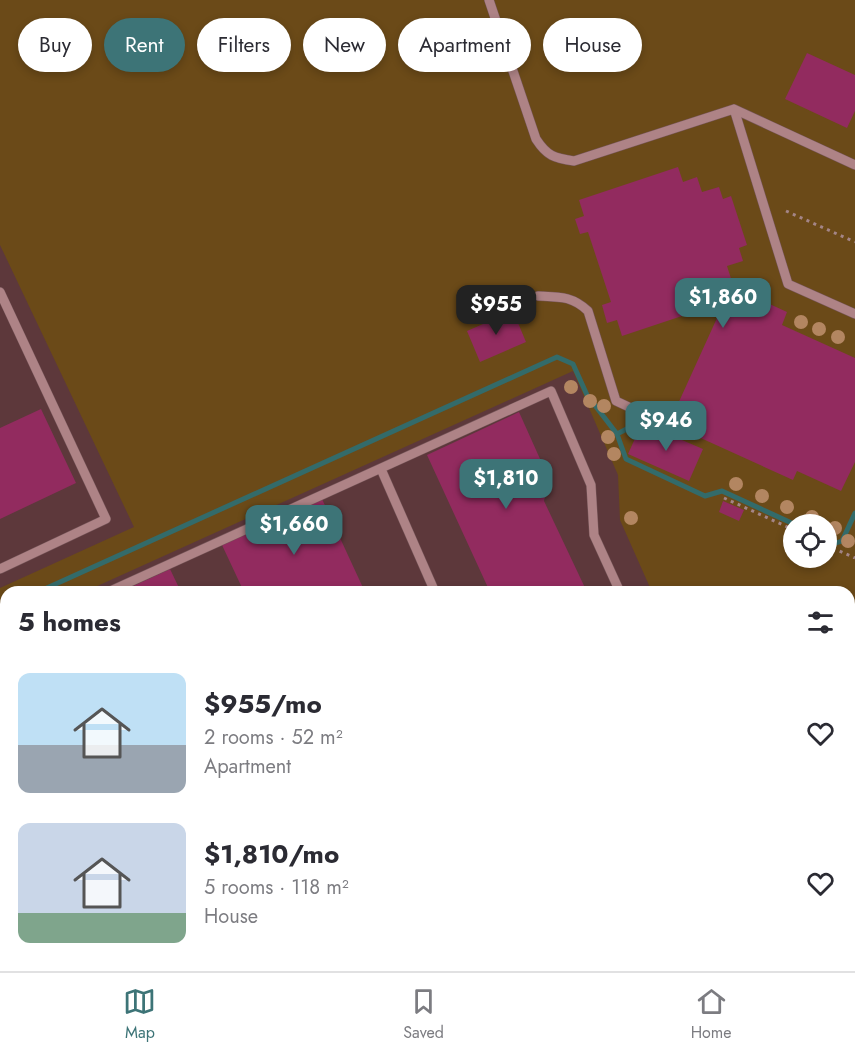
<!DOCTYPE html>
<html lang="en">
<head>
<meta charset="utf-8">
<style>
	body { margin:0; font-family:Jost,sans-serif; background:#f7f7f7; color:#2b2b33; height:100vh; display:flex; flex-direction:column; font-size:22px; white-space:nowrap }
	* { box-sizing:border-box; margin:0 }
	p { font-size:20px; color:#7c7c81 }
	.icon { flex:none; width:33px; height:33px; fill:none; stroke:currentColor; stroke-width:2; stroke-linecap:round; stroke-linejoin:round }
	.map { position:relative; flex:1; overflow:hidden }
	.side { position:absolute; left:0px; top:586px; width:855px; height:386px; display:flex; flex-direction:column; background:#fff; border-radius:18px 18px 0 0; box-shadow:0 3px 9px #0003 }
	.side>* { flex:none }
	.banner { position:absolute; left:18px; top:18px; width:819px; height:54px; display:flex; gap:12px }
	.tools { position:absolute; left:783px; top:514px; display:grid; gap:12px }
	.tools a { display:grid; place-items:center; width:54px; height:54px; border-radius:50%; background:#fff; box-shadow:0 3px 9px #0003; font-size:30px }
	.price { position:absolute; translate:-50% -51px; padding:0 14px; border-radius:12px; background:#3d7477; color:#fff; font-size:20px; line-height:39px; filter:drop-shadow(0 2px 3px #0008) }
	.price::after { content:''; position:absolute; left:50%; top:36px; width:18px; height:14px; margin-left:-9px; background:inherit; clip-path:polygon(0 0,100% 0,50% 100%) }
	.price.selected { background:#222; color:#fff }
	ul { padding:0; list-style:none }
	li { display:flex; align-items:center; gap:18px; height:150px; padding:0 18px }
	li span { display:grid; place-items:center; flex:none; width:168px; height:120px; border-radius:12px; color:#555 }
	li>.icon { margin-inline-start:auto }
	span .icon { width:72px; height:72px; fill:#fffc; stroke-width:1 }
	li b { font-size:26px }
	h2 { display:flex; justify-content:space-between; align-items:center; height:72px; padding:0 18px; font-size:26px }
	.pill { padding:0 21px; border-radius:27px; background:#fff; box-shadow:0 3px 9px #0003; font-size:21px; line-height:54px }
	.pill.selected { background:#3d7477; color:#fff }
	.menu { display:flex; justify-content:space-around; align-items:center; height:84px; border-top:2px solid #e1e1e2; background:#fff; font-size:16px; color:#7c7c81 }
	.menu a { display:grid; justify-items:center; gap:3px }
	.menu .selected { color:#3d7477 }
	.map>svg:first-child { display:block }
	.green { fill:#6b4a18; fill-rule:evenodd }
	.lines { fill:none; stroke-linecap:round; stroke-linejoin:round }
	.stream { stroke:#336b6a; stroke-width:5 }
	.building { fill:#922b5f }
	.lane-casing { stroke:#755558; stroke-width:10 }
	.path { stroke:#a48587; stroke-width:3; stroke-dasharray:3 4.5; stroke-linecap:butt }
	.lane { stroke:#ae8386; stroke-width:9 }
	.tree { fill:#b38661 }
</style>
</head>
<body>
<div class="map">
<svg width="855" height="971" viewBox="0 0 855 971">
	<rect width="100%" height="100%" fill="#5d383b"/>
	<path class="green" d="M0,0h855v961l-6,3v-372h-197l-32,-72 -2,-45 -45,-104 -489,221h-78v36l-6,3v-43l134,-61 -134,-282zM794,525h32v33h-32z"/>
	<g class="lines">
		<path class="stream" d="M617,434l25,-13
			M826,539l10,4 6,-2 13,-28
			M38,592l519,-235 16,7 14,31 30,39 9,25 79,37 17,-5 74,34
			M0,610l6,-3"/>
	</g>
	<path class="building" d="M807,53l48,22v36l-8,17 -62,-29z
		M678,167l5,15 14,-5 5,15 17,-5 4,12 8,-3 16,49 -8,3 4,13 -16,5 8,25 12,5 1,-2 39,18 -5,13 73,33v104l-14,29 -44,-20 -4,9 -110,-50 3,-7 -14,-6 50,-110 -1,-4 -99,33 -5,-16 -10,3 -5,-18 9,-3 -23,-70 -8,2 -5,-15 9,-3 -5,-16z
		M513,311l13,31 -46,20 -13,-31z
		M41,409l35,74 -76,36v-91z
		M519,412l30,67 -5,22 43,91h-97l-63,-137z
		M642,423l61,26 -14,32 -61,-27z
		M322,499l43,93h-121l-22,-47z
		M723,501l21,9 -5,11 -20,-9z
		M170,569l11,23h-61z
		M851,721l4,2v28l-6,-3v-22z
		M0,731l6,13v222h92l2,5h-98l-2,-5z
		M238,966h78l2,5h-78z
		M452,966h123l-2,5h-118z"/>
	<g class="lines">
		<defs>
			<path id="lane" d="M489,0l47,139c11,17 18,19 38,22l160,-52 121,56
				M734,109l54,175 67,30
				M0,292l106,227 -106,50
				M538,296c22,1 34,0 50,15l28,90 30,14
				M381,469l54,123
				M108,592l443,-201 40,94 3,50 26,57
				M0,642l6,-3
				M167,966l2,5
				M598,966l2,5
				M768,966l2,5
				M662,971l11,-5"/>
		</defs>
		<use href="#lane" class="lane-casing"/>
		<path class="path" d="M786,211l69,31
			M734,279l3,9
			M724,498l70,32
			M826,545l29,13"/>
		<use href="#lane" class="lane"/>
	</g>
	<g class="tree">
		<circle cx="758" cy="285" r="7"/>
		<circle cx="801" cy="322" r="7"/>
		<circle cx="819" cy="329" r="7"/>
		<circle cx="838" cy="337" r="7"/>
		<circle cx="571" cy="387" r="7"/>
		<circle cx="590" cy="401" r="7"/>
		<circle cx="604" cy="406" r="7"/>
		<circle cx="608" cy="437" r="7"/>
		<circle cx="614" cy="454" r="7"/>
		<circle cx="736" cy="484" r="7"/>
		<circle cx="762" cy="496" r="7"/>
		<circle cx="787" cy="507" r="7"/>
		<circle cx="812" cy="517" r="7"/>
		<circle cx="631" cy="518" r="7"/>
		<circle cx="835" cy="528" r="7"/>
		<circle cx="848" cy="541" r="7"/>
	</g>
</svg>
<div class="tools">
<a><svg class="icon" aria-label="locate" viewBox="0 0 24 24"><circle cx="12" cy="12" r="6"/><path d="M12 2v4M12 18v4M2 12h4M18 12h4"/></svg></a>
</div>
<b class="price" style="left:723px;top:329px">$1,860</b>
<b class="price selected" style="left:496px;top:336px">$955</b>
<b class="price" style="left:666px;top:452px">$946</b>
<b class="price" style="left:506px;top:510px">$1,810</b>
<b class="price" style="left:294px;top:556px">$1,660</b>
<div class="banner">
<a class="pill">Buy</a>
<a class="pill selected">Rent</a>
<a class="pill">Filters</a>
<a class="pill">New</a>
<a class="pill">Apartment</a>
<a class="pill">House</a>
</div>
<section class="side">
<h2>5 homes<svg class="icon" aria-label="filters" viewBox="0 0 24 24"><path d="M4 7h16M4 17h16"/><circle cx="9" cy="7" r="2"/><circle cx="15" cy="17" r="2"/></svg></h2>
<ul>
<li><span style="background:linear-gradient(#bfe0f5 60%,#9aa5b1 0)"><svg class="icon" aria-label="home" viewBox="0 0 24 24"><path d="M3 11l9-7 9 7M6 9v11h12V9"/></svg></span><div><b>$955/mo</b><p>2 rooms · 52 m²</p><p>Apartment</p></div><svg class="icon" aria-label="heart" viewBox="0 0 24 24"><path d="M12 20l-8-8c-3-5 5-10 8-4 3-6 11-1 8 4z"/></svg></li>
<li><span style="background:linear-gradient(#c9d6e8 75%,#7fa58c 0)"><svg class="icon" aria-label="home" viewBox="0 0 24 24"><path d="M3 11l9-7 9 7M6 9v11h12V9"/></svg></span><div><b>$1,810/mo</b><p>5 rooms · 118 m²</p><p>House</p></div><svg class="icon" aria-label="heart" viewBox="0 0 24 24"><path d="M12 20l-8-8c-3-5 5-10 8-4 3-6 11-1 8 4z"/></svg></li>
</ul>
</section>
</div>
<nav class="menu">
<a class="selected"><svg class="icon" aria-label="map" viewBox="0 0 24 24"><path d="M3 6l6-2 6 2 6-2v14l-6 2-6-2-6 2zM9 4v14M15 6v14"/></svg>Map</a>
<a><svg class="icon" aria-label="saved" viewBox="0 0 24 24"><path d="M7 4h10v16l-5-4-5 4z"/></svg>Saved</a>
<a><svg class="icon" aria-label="home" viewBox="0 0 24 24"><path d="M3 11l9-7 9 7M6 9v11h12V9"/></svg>Home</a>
</nav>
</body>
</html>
